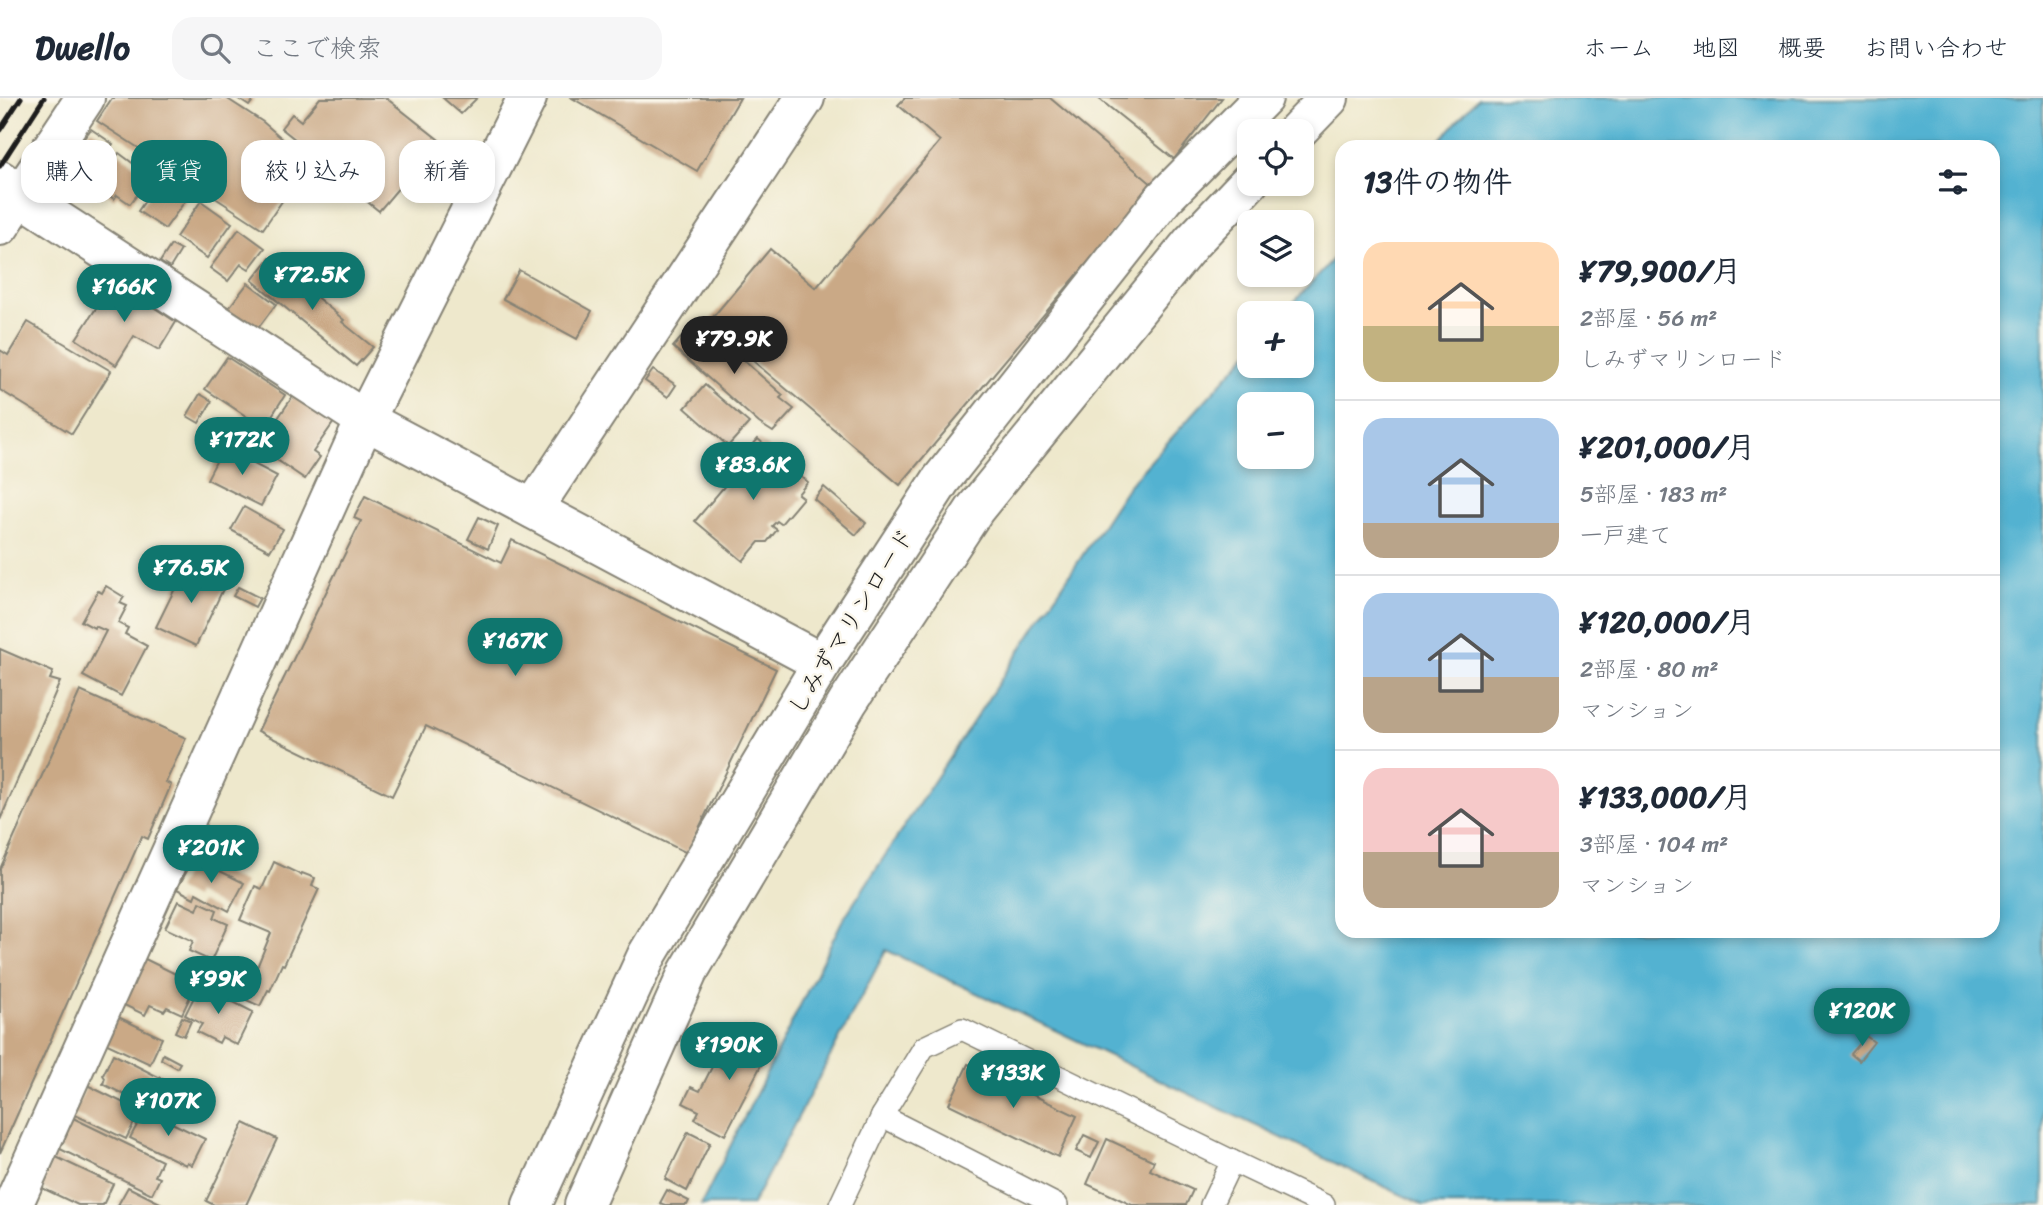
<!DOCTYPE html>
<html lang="ja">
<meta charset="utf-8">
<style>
:root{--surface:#fff;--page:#f6f6f7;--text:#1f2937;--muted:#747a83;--line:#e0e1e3;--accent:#0f766e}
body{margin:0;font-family:Sriracha,"Klee One",sans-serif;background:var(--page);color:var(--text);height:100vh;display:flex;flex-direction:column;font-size:26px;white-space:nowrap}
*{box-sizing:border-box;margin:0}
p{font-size:23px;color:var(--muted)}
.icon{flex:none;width:38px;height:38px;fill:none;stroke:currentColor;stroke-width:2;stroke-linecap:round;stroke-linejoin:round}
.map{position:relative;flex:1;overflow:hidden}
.details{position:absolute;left:1335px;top:42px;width:665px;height:798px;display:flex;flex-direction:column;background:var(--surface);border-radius:21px;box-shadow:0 4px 10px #0003}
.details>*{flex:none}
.banner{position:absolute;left:21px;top:42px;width:665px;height:63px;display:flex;gap:14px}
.controls{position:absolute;left:1237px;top:21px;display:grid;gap:14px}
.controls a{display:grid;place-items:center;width:77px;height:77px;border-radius:14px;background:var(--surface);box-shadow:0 4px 10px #0003;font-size:35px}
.price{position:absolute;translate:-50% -60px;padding:0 16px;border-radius:24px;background:var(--accent);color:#fff;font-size:23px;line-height:46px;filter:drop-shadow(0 2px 4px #0008)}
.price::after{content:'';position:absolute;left:50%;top:42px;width:21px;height:16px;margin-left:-10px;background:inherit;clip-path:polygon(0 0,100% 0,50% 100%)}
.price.current{background:#222;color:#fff}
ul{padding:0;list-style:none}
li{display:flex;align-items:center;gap:21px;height:175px;padding:0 28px}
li+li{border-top:2px solid var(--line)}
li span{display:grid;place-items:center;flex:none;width:196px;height:140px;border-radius:21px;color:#555}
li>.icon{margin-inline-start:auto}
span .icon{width:84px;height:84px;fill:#fffc;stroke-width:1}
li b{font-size:30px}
h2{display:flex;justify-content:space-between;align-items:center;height:84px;padding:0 28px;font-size:30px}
.chip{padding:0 24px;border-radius:21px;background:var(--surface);box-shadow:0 4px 10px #0003;font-size:24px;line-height:63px}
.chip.current{background:var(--accent);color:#fff}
header{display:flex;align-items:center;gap:42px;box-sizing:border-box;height:98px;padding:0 35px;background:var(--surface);border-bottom:2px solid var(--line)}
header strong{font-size:33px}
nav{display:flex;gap:38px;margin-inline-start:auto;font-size:24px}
.search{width:490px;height:63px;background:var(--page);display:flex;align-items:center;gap:18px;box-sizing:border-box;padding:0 24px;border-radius:21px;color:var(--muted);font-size:26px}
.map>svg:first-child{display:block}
.water{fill:#52b2d1;stroke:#376776;stroke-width:2;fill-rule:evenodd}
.building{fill:#caa986}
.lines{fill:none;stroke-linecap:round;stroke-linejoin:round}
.service-casing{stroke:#858274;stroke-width:24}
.minor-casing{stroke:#858274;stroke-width:42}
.tertiary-casing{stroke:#858274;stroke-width:42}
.service{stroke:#fff;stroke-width:21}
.minor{stroke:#fff;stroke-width:38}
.tertiary{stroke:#fff;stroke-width:38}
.rail{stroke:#1c1c1c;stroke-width:5}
.labels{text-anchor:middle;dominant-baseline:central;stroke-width:5;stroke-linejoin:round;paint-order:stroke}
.street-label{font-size:24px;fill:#1c1c1c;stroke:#fbf7ec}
</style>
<header>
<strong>Dwello</strong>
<div class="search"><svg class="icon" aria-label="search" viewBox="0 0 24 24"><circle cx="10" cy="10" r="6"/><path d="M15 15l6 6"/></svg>ここで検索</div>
<nav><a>ホーム</a><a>地図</a><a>概要</a><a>お問い合わせ</a></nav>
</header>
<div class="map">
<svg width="2043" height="1107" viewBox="0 0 2043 1107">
<rect width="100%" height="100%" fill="#fbf7ec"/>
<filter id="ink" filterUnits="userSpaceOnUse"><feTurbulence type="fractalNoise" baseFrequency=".0143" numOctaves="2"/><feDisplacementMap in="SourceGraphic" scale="14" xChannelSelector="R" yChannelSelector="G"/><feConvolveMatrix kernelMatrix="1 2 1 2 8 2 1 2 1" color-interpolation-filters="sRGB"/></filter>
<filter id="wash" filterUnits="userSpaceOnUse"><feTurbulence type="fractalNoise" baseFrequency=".00686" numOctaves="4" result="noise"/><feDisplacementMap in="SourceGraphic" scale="28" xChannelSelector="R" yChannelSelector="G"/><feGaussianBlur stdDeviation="1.57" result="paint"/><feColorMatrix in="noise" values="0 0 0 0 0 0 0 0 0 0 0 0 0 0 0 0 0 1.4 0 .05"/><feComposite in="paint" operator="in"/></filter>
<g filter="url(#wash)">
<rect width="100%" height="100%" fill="#eee8cc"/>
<path class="water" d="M1478 0H2043V1107H1423L886 852 752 1107H701L842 823 1128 388 1249 254 1250 268H1302V215H1284L1342 151V833H1993V49H1434ZM1250 306H1302V359H1250Z"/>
<g id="blocks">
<g class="building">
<path d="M112 0H226L263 24 309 64 263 131 97 23Z"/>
<path d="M237 0H255L249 8Z"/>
<path d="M320 0H386L439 42 379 113 314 61 316 58 281 30 292 16 301 23Z"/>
<path d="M443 0H477L461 16Z"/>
<path d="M572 0H740L697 73Z"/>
<path d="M905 0H1050L1153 87 900 387 708 225 770 151 816 190 940 43 898 7Z"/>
<path d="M1098 0H1222L1174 61Z"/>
<path d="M91 31 113 46 87 82 65 66Z"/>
<path d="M119 55 151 79 130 106 117 97 114 101 95 87Z"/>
<path d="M163 77 190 96 165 131 138 113Z"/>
<path d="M201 103 232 125 207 160 176 139Z"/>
<path d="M239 131 265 150 249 171 241 166 228 183 210 170Z"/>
<path d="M171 147 181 152 170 170 160 164Z"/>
<path d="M270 160 344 222 342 224 373 249 356 268 252 182Z"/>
<path d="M519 172 592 213 577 241 503 201Z"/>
<path d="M114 183 176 224 159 252 134 238 116 267 76 241Z"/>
<path d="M248 185 276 206 256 233 224 216Z"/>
<path d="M697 222 783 297 780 300 794 311 773 334 759 325 673 249Z"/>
<path d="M28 224 111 273 72 336 0 292V252L8 257Z"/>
<path d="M227 259 285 297 264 330 205 291Z"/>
<path d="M653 272 676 287 668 299 645 283Z"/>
<path d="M705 287 749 325 728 348 685 310Z"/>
<path d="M296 294 336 321 313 354 320 359 305 381 258 349Z"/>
<path d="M200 296 212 303 199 325 187 318Z"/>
<path d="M758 341 808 384 798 396 803 400 781 426 777 423 772 428 777 432 767 444H759L743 463 695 423 755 352 751 349Z"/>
<path d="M223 350 277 378 261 408 207 381Z"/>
<path d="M824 389 866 425 856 437 814 401Z"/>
<path d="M365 398 501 465 512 442 776 571 687 755 426 628 392 698 258 633 361 423 354 420Z"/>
<path d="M244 409 283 431 270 453 231 432Z"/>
<path d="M479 419 498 428 488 451 468 441Z"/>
<path d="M187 466 226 485 196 548 156 529Z"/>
<path d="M106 488 124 499 120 505 127 508 118 525 128 530 125 536 147 548 121 598 83 578 106 533 95 528 94 530 81 523 98 493 102 495Z"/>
<path d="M238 489 260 500 255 509 233 498Z"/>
<path d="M0 551 53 574 50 581 60 584 0 722Z"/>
<path d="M80 593 186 640 166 684 171 687 148 741 142 738 0 1055V771Z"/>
<path d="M190 727 232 746 220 772 178 752Z"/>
<path d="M194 760 244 785 229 813 196 795 194 800 177 791Z"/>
<path d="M274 764 301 777 302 775 315 780 312 788 319 791 284 867 282 866 270 893 268 892 260 908 244 901 271 835 240 822 255 788 262 791Z"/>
<path d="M178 803 197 812 200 804 217 812 214 820 228 826 211 863 189 853 193 843 165 830Z"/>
<path d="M143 860 196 886 182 916 167 909 164 913 150 907 145 917 120 905Z"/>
<path d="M200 887 253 914 237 947 222 939 219 945 197 934 202 926 185 917Z"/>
<path d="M116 918 162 940 150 966 103 944Z"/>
<path d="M182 919 191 923 184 938 175 934Z"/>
<path d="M743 929 773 944 725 1037 695 1021 699 1013 683 1005 691 989 700 993 714 965 722 970Z"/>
<path d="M1866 938 1874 944 1859 963 1851 956Z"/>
<path d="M113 956 192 996 183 1014 175 1010 171 1020 103 986 105 980 103 977Z"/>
<path d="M163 956 180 965 177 970 161 961Z"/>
<path d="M968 966 1077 1018 1058 1059 949 1006Z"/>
<path d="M87 987 140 1013 126 1041 73 1016Z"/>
<path d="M145 1012 205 1041 192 1067 187 1064 186 1067 130 1040Z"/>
<path d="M71 1019 162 1063 155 1078 160 1080 152 1096 56 1049Z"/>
<path d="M244 1025 277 1041 246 1107H214L206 1103Z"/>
<path d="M688 1034 710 1045 687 1093 665 1081Z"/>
<path d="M1084 1037 1099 1044 1091 1060 1076 1053Z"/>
<path d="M1107 1041 1154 1063 1150 1072 1193 1092 1186 1107H1132L1087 1086Z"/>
<path d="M54 1058 113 1086 103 1107H78L40 1089Z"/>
<path d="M128 1089 164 1107H118Z"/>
<path d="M667 1092 689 1103 687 1107H665L660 1105Z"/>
</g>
</g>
</g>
<g filter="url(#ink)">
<use href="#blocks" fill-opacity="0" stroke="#858274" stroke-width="2"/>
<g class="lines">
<defs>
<g id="service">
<path d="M882 1018 924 949 962 931 1232 1063"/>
<path d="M840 1107 882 1018 1057 1107"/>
<path d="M1211 1107 1232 1063 1324 1107"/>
</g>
<g id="minor">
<path d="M0 82 19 97 365 322 822 565"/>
<path d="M0 128 85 0"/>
<path d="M533 411 805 0"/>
<path d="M13 1107 365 322 527 0"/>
</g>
<g id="tertiary">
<path d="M1297 33 1329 0"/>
<path d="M532 1107 647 857 822 565 941 382 1164 100 1263 0"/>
<path d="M584 1107 688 874 848 604 975 411 1192 144 1250 83"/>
</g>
</defs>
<use href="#service" class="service-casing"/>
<use href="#minor" class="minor-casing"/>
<use href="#tertiary" class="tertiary-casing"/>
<use href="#service" class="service"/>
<use href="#minor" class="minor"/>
<use href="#tertiary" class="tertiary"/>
<g class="rail">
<path d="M0 32 21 0"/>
<path d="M0 68 44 0"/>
</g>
</g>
</g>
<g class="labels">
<g class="street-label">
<text transform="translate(851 523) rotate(-58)">しみずマリンロード</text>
</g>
</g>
</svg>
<div class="controls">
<a><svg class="icon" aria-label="locate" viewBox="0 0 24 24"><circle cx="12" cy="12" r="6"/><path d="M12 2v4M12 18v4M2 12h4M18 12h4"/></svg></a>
<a><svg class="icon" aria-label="layers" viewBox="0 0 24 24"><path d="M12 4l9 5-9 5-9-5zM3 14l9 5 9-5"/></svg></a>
<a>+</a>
<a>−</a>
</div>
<b class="price" style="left:312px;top:214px">¥72.5K</b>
<b class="price" style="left:124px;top:226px">¥166K</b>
<b class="price current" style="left:734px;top:278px">¥79.9K</b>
<b class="price" style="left:242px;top:379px">¥172K</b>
<b class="price" style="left:753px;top:404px">¥83.6K</b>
<b class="price" style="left:191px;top:507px">¥76.5K</b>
<b class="price" style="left:515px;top:580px">¥167K</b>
<b class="price" style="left:211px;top:787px">¥201K</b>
<b class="price" style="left:218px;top:918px">¥99K</b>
<b class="price" style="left:1862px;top:950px">¥120K</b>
<b class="price" style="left:729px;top:984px">¥190K</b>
<b class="price" style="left:1013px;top:1012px">¥133K</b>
<b class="price" style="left:168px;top:1040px">¥107K</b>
<div class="banner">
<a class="chip">購入</a>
<a class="chip current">賃貸</a>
<a class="chip">絞り込み</a>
<a class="chip">新着</a>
</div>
<section class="details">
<h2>13件の物件<svg class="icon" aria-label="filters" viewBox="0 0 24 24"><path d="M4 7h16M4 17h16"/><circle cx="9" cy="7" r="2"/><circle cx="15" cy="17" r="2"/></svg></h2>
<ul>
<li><span style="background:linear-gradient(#ffd9b3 60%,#c2b280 0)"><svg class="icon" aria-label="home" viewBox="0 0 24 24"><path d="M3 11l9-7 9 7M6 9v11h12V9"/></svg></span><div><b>¥79,900/月</b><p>2部屋 · 56 m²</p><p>しみずマリンロード</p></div></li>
<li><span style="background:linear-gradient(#a9c7e8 75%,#b9a48a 0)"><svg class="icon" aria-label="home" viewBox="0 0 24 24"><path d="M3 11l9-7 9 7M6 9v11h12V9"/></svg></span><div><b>¥201,000/月</b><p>5部屋 · 183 m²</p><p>一戸建て</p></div></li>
<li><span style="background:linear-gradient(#a9c7e8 60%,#b9a48a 0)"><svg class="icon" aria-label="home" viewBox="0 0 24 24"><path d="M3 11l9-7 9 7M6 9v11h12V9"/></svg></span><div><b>¥120,000/月</b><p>2部屋 · 80 m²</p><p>マンション</p></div></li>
<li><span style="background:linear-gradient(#f6c9c9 60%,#b9a48a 0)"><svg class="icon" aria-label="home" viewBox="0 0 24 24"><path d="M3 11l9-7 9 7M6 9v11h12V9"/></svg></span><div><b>¥133,000/月</b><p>3部屋 · 104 m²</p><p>マンション</p></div></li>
</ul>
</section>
</div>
